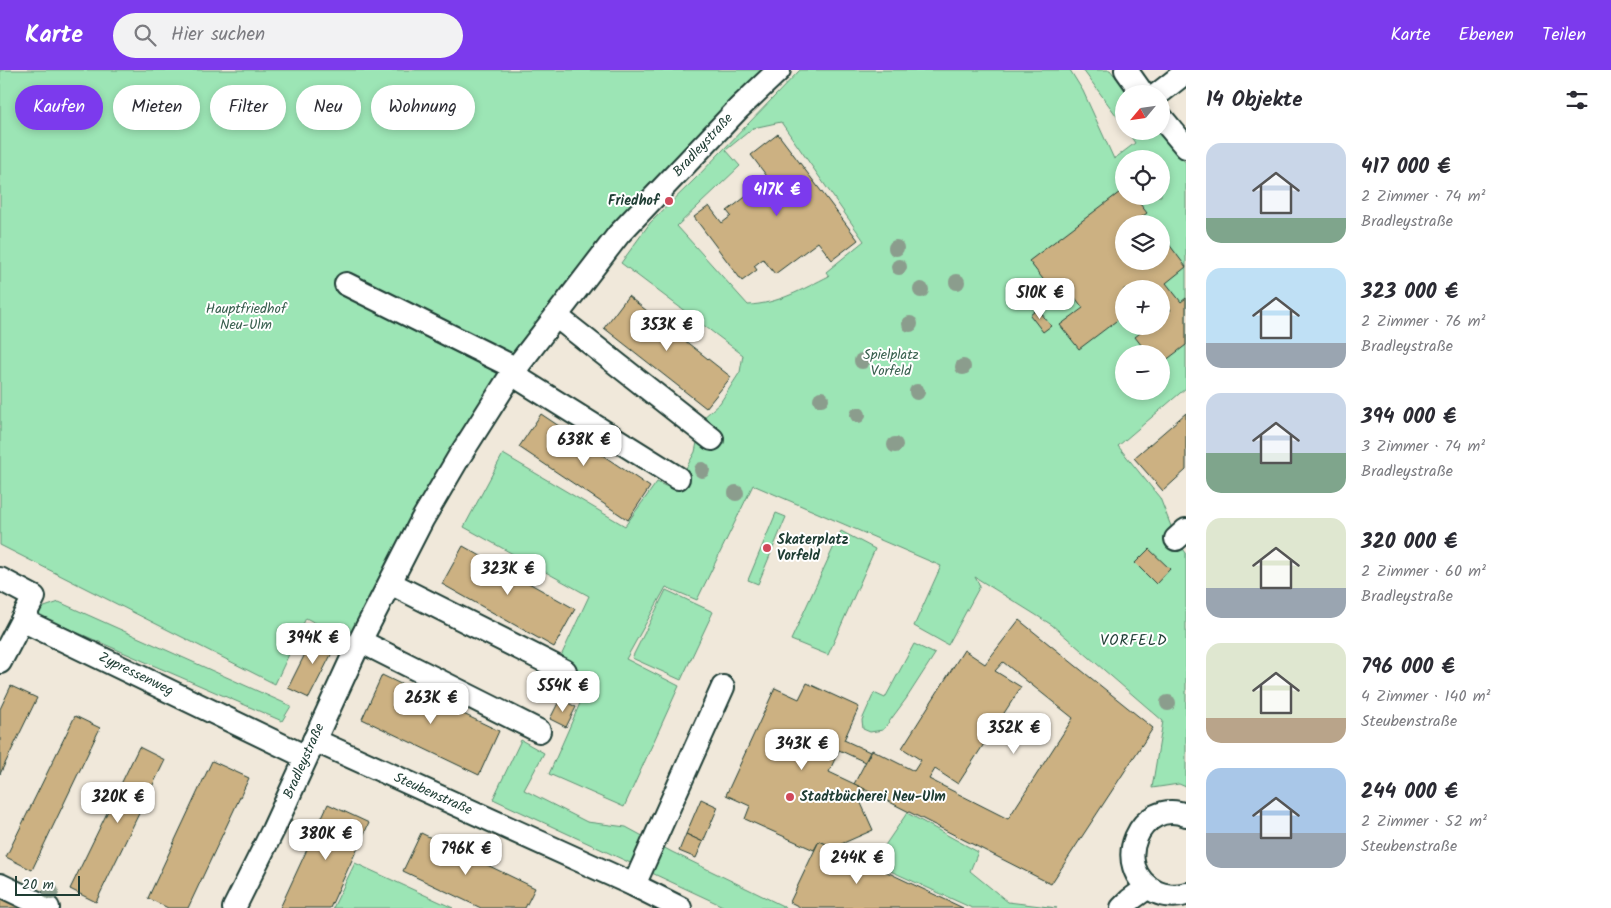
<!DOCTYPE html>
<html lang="de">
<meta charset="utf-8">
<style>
:root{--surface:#fff;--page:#f2f2f3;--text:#2b2b33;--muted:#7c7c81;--accent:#7c3aed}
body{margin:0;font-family:Kalam,sans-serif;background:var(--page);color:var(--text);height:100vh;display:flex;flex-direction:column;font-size:19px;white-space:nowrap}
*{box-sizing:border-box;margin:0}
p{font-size:16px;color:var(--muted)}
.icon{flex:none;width:28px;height:28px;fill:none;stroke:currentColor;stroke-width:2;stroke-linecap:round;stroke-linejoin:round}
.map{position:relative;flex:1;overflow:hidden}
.side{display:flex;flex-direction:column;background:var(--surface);width:425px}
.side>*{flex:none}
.top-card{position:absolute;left:15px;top:15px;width:475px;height:45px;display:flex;gap:10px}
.needle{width:32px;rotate:241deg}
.fabs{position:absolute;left:1115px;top:15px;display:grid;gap:10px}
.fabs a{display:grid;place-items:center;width:55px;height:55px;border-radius:50%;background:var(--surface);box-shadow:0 2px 8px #0003;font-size:25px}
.scale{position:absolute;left:15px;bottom:12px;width:65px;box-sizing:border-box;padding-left:5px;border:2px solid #1f3d34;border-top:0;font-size:14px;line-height:18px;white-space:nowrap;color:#1f3d34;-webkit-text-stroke:4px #fff;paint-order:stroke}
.price{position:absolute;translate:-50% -42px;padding:0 11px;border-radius:10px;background:#fff;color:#222;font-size:16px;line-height:32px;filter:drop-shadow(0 1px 2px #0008)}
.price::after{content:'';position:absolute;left:50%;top:30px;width:15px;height:11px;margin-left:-8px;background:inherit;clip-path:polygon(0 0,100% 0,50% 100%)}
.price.selected{background:var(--accent);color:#fff}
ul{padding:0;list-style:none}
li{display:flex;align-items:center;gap:15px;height:125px;padding:0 20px}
li span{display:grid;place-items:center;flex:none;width:140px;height:100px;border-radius:15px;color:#555}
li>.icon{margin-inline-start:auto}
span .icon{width:60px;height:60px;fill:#fffc;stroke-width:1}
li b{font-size:21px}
h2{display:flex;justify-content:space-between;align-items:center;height:60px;padding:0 20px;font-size:21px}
.chip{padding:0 18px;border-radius:22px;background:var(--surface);box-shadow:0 2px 8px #0003;font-size:18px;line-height:45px}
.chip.selected{background:var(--accent);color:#fff}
header{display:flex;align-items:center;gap:30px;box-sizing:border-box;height:70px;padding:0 25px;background:var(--accent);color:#fff}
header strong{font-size:24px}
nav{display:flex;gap:28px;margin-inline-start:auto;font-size:18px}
.search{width:350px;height:45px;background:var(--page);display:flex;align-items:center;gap:12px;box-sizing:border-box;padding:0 18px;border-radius:28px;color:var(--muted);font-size:19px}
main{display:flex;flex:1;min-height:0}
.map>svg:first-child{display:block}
.green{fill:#9ce5b5;stroke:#5e9174;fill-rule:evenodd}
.building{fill:#ccb182;stroke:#1f3d34;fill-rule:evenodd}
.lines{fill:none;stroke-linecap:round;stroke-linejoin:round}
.minor-casing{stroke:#1f3d34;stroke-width:26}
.minor{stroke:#fff;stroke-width:22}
.tree{fill:#8b9d8d}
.poi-dot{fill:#d1495b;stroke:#fff;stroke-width:2}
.labels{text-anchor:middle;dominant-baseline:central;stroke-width:4;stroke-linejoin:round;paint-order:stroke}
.street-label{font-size:14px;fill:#1f3d34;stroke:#fff}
.poi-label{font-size:14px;font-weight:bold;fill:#1f3d34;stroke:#fff;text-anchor:start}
.park-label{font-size:14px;fill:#385f4e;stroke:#fff}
.neighbourhood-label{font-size:15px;letter-spacing:1px;fill:#1f3d34;stroke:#fff}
</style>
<header>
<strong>Karte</strong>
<div class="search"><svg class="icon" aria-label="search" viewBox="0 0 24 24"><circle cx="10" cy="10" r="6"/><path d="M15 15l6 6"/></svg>Hier suchen</div>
<nav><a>Karte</a><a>Ebenen</a><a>Teilen</a></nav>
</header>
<main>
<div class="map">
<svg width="1186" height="838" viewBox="0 0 1186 838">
<rect width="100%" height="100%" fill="#f0e8da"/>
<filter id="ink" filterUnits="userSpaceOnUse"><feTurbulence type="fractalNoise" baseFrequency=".02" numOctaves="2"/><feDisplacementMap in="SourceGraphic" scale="10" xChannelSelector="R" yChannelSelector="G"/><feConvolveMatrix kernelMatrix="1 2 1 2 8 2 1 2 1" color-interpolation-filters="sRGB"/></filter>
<g filter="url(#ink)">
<g class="green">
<path d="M0 0H767L729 31 622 154 350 571 306 548 275 614 0 475Z"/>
<path d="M800 0H1070L1083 21 1114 89 1135 73 1127 61H1159L1186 93V318L1118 376 1160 428 1176 469 1186 483V717L1179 714 1152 718 1163 651 1052 555 975 507 980 516 948 575 914 556 941 496 753 415 697 530 666 517 626 589 679 616 624 737 549 704 581 631 565 619 573 596 561 586 589 526 464 457 503 384 625 456 657 412 674 420 695 382 702 349 720 333 740 302 743 285 621 193 650 153 695 109ZM781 52 864 171 826 202 829 206C803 219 778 234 748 235L677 156 740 96 726 80 753 58ZM1124 89H1161V126H1124ZM1124 154H1161V191H1124ZM1124 219H1161V256H1124ZM1124 284H1161V321H1124Z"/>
<path d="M1083 0H1110L1129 24H1124V56Z"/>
<path d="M776 443 786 447 758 514 748 510Z"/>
<path d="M841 461 875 479 828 585 791 570Z"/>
<path d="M666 520 713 542 681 610 632 588Z"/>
<path d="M59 532 291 636 282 651 30 542Z"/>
<path d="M914 574 935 584 906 629 883 660 870 662 863 659 862 650 874 623 885 628Z"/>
<path d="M521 670 544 683 524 720 587 752 626 757 672 782 787 838H727L493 729Z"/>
<path d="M907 743 978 782 970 801 1008 832 1057 838H972L873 793Z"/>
<path d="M355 793 453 838H333Z"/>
</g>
<g class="building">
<path d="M778 64 858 170 832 190 818 172 775 204 763 189 754 196 757 200 742 211 694 147 709 136 722 153 731 146 727 141 769 109 751 85Z"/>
<path d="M1124 119V126H1134L1147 143 1139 149 1142 154H1124V191H1161V178L1168 173 1186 197 1166 213 1181 232 1186 228V275L1161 294V284H1148L1135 267 1149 256H1161V247L1171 240 1161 228V219H1124V245L1079 279 1060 255 1083 238 1061 209 1049 217 1029 191Z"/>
<path d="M628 226 731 307 706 338 604 258Z"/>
<path d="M1038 239 1051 256 1043 262 1030 245Z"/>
<path d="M1186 343V400L1163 421 1134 388Z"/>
<path d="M541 344 650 417 628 450 519 377Z"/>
<path d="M463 476 575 539 554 577 442 514Z"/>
<path d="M1149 479 1170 499 1156 514 1135 493Z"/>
<path d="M1019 550 1153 658 1051 814 854 714 872 680 914 701 921 690 902 678 964 580 985 594ZM1003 592 1073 648 1008 749 929 709 935 699 958 714 1021 617 995 601Z"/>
<path d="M316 562 337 573 309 628 288 618Z"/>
<path d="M382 605 499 661 479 705 362 649Z"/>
<path d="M807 613 859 637 844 670 870 682 865 692 839 680 829 702 865 719 860 731 873 760 839 775 838 779 819 771 814 780 745 749 750 736 726 725 775 618 799 629Z"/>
<path d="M11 616 37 628 0 704V639Z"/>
<path d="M560 629 576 637 566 657 550 649Z"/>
<path d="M75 646 100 658 32 800 6 787Z"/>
<path d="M139 677 165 690 96 832 70 819Z"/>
<path d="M212 691 249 708 188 838H168L148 828Z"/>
<path d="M701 729 718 737 703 772 686 764Z"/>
<path d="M328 734 369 753 330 838H280Z"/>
<path d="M421 763 535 818 525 838H481L403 801Z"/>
<path d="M686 764 703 772 696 788 679 781Z"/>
<path d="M819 771 838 779 963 838H802L790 832Z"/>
<path d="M0 827 24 838H0Z"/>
</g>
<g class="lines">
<defs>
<g id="minor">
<path d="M1126 0 1143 24"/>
<path d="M1158 24 1186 2"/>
<path d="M1161 47 1186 77"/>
<path d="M346 214 507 294 523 311 678 408"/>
<path d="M556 246 712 369"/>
<path d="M1176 469 1186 460"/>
<path d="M0 509 34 527 0 592"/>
<path d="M390 513 565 601"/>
<path d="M22 550 306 687"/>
<path d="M360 571 539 661"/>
<path d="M314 670 634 815 680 838"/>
<path d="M1186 745C1141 727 1108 797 1156 822 1164 826 1177 827 1186 824"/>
<path d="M0 815 48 838"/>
<path d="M634 815 723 617"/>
<path d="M234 838 273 760 360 571 422 450 459 387 513 302 619 164 739 38 779 0"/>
<path d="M1122 838 1130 830 1148 817"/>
</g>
</defs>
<use href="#minor" class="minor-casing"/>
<use href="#minor" class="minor"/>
</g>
<g class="tree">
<circle cx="896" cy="178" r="8"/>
<circle cx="899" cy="197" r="8"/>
<circle cx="957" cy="212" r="8"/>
<circle cx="921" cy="220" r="8"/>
<circle cx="910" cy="254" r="8"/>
<circle cx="862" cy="291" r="8"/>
<circle cx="963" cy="297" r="8"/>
<circle cx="917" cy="322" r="8"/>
<circle cx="821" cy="329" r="8"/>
<circle cx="858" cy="345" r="8"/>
<circle cx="895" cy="375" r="8"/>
<circle cx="702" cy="400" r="8"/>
<circle cx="736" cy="423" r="8"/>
<circle cx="1168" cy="633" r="8"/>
<circle cx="51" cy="822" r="8"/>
</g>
</g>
<g class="poi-dot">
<circle cx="669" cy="131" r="5"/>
<circle cx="767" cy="478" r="5"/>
<circle cx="790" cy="727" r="5"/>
</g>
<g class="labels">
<g class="street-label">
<text transform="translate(703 75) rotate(-47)">Bradleystraße</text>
<text transform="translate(136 604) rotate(26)">Zypressenweg</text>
<text transform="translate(304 691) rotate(-66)">Bradleystraße</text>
<text transform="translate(433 724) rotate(24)">Steubenstraße</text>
</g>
<g class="poi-label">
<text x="659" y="131" text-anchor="end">Friedhof</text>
<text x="777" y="470">Skaterplatz<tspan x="777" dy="16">Vorfeld</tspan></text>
<text x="800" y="727">Stadtbücherei Neu-Ulm</text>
</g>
<g class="park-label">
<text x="246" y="239">Hauptfriedhof<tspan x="246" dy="16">Neu-Ulm</tspan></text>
<text x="891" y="285">Spielplatz<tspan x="891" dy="16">Vorfeld</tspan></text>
</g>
<g class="neighbourhood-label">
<text x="1134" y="571">VORFELD</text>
</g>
</g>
</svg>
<div class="fabs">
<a><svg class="needle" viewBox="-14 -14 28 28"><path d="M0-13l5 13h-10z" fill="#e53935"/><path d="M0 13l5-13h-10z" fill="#7c7c81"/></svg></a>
<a><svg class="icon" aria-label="locate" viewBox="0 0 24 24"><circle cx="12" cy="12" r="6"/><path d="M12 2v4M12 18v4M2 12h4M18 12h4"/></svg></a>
<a><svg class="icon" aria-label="layers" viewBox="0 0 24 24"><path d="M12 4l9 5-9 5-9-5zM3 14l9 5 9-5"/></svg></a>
<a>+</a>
<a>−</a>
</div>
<div class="scale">20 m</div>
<b class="price selected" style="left:777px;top:147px">417K €</b>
<b class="price" style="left:1040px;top:250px">510K €</b>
<b class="price" style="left:667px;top:282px">353K €</b>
<b class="price" style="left:584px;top:397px">638K €</b>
<b class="price" style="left:508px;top:526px">323K €</b>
<b class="price" style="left:313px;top:595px">394K €</b>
<b class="price" style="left:563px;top:643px">554K €</b>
<b class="price" style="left:431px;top:655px">263K €</b>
<b class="price" style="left:1014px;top:685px">352K €</b>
<b class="price" style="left:802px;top:701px">343K €</b>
<b class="price" style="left:118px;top:754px">320K €</b>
<b class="price" style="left:326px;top:791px">380K €</b>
<b class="price" style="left:466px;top:806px">796K €</b>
<b class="price" style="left:857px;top:815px">244K €</b>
<div class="top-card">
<a class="chip selected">Kaufen</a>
<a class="chip">Mieten</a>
<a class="chip">Filter</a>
<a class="chip">Neu</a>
<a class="chip">Wohnung</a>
</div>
</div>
<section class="side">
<h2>14 Objekte<svg class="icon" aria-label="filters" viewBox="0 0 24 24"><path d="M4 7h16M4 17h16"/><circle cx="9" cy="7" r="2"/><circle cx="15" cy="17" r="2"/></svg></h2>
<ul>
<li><span style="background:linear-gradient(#c9d6e8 75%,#7fa58c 0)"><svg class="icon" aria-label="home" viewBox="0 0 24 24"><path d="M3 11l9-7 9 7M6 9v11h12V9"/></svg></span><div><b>417 000 €</b><p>2 Zimmer · 74 m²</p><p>Bradleystraße</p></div></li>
<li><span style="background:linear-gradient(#bfe0f5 75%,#9aa5b1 0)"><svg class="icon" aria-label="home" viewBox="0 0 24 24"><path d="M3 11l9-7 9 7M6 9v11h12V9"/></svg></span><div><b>323 000 €</b><p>2 Zimmer · 76 m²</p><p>Bradleystraße</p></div></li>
<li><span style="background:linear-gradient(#c9d6e8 60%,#7fa58c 0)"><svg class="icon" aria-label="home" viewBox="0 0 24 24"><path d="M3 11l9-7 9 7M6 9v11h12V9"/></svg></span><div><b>394 000 €</b><p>3 Zimmer · 74 m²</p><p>Bradleystraße</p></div></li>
<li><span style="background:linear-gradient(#dfe7d0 70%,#9aa5b1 0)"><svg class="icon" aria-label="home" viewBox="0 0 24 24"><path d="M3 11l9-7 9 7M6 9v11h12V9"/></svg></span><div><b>320 000 €</b><p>2 Zimmer · 60 m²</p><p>Bradleystraße</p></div></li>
<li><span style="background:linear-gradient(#dfe7d0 75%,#b9a48a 0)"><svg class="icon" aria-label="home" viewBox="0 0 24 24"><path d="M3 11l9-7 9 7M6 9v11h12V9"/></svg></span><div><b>796 000 €</b><p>4 Zimmer · 140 m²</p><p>Steubenstraße</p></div></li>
<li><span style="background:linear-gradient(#a9c7e8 65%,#9aa5b1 0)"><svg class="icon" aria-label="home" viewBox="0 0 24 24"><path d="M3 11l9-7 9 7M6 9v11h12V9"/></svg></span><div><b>244 000 €</b><p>2 Zimmer · 52 m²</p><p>Steubenstraße</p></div></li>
</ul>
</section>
</main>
